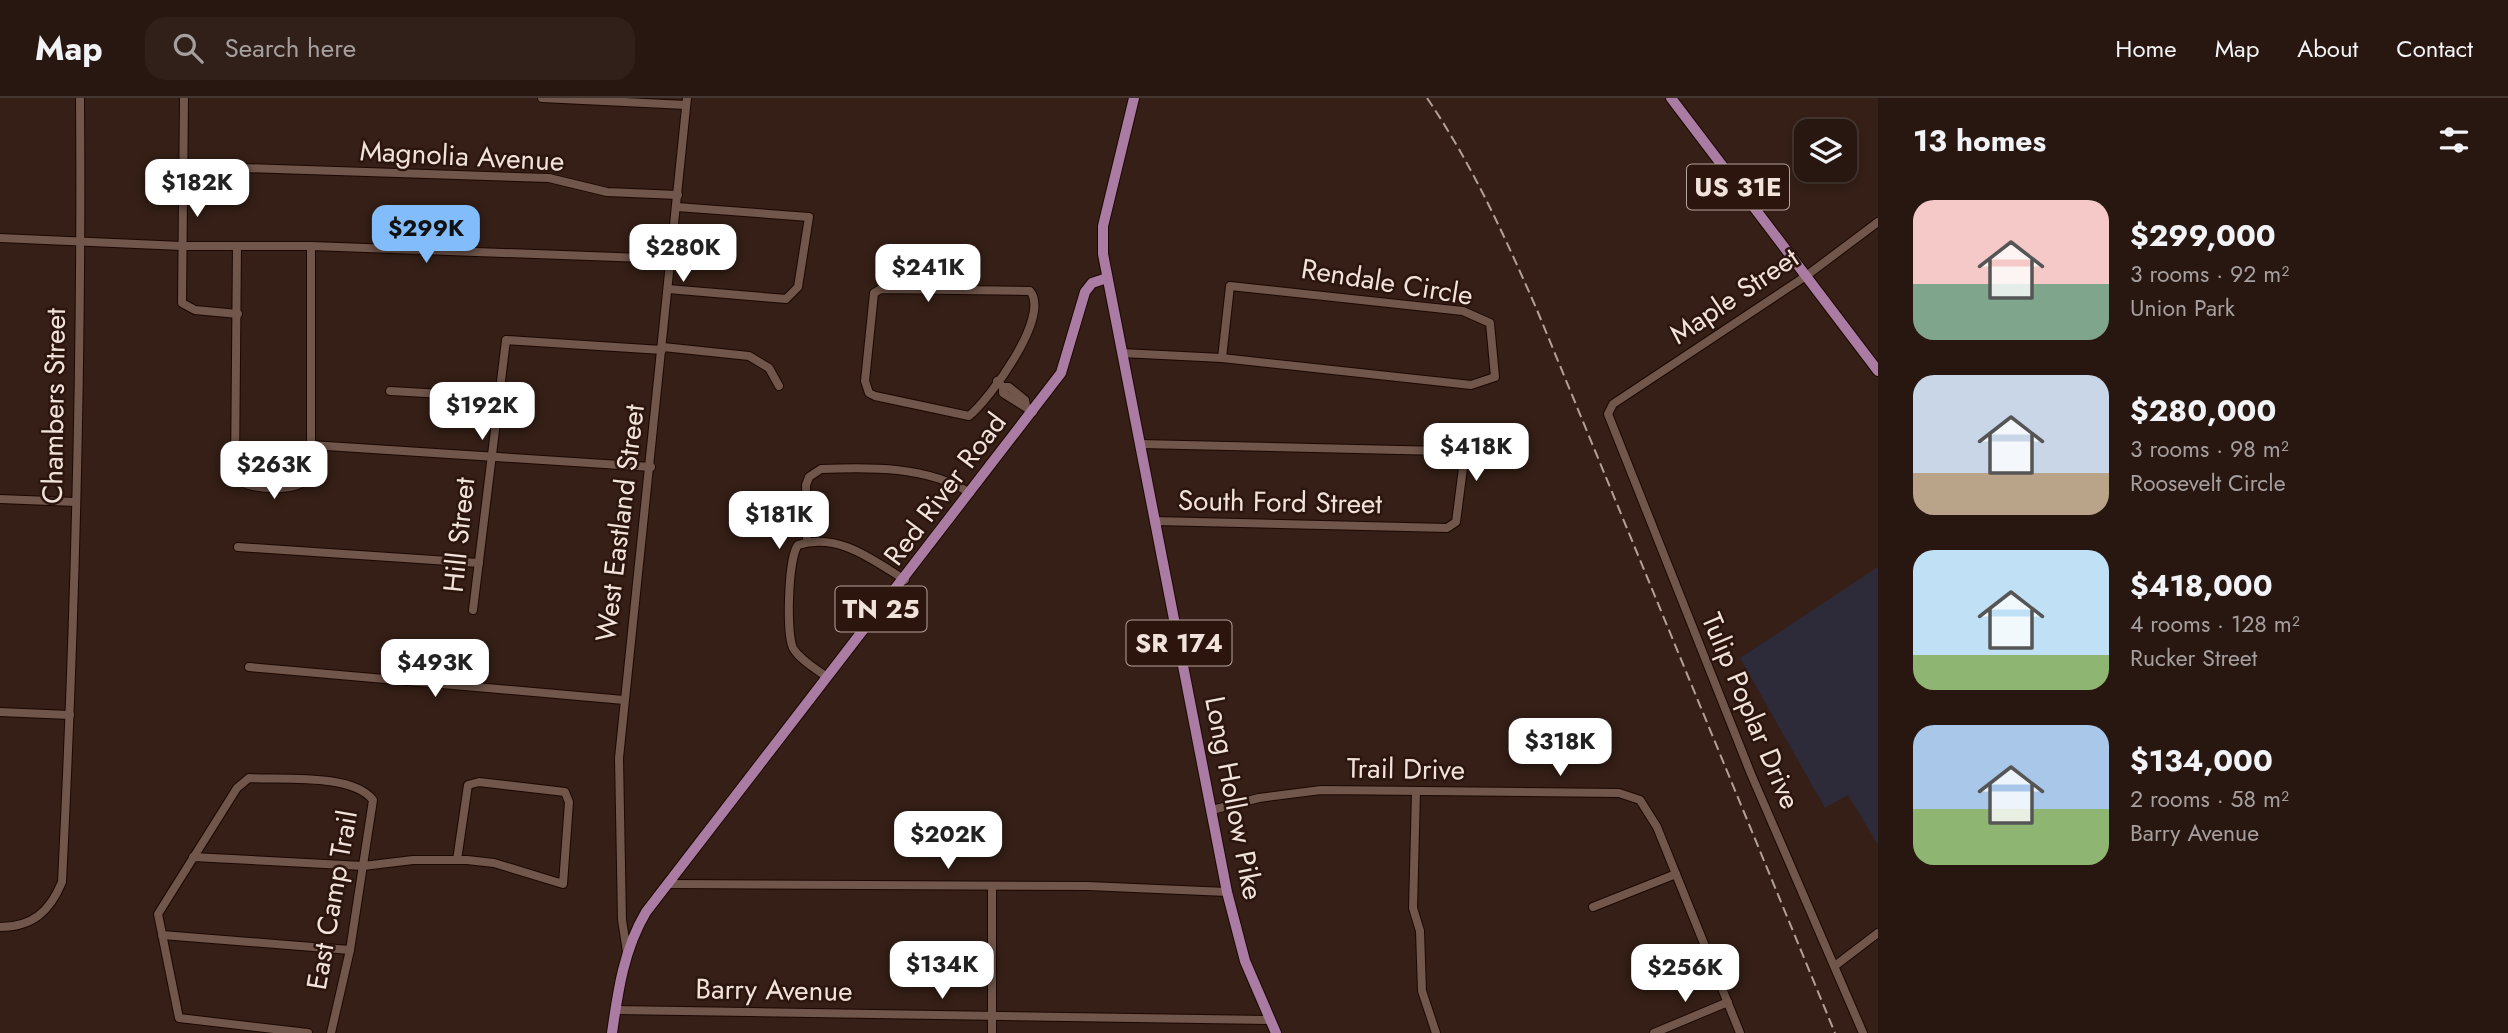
<!DOCTYPE html>
<meta charset="utf-8">
<style>
:root{--surface:#281710;--page:#302019;--text:#f1f3f6;--muted:#a59f9f;--line:#443630;--accent:#82bcfa}
body{margin:0;font-family:Jost,sans-serif;background:var(--page);color:var(--text);height:100vh;display:flex;flex-direction:column;font-size:26px;white-space:nowrap}
*{box-sizing:border-box;margin:0}
p{font-size:23px;color:var(--muted)}
.icon{flex:none;width:38px;height:38px;fill:none;stroke:currentColor;stroke-width:2;stroke-linecap:round;stroke-linejoin:round}
.map{position:relative;flex:1;overflow:hidden}
.drawer{display:flex;flex-direction:column;background:var(--surface);width:630px}
.drawer>*{flex:none}
.fabs{position:absolute;left:1794px;top:21px;display:grid;gap:14px}
.fabs a{display:grid;place-items:center;width:63px;height:63px;border-radius:14px;background:var(--surface);box-shadow:0 4px 10px #0003,0 0 0 2px var(--line);font-size:35px}
.price{position:absolute;translate:-50% -60px;padding:0 16px;border-radius:14px;background:#fff;color:#222;font-size:23px;line-height:46px;filter:drop-shadow(0 2px 4px #0008)}
.price::after{content:'';position:absolute;left:50%;top:42px;width:21px;height:16px;margin-left:-10px;background:inherit;clip-path:polygon(0 0,100% 0,50% 100%)}
.price.selected{background:var(--accent);color:#111}
ul{padding:0;list-style:none}
li{display:flex;align-items:center;gap:21px;height:175px;padding:0 35px}
li span{display:grid;place-items:center;flex:none;width:196px;height:140px;border-radius:21px;color:#555}
li>.icon{margin-inline-start:auto}
span .icon{width:84px;height:84px;fill:#fffc;stroke-width:1}
li b{font-size:30px}
h2{display:flex;justify-content:space-between;align-items:center;height:84px;padding:0 35px;font-size:30px}
header{display:flex;align-items:center;gap:42px;box-sizing:border-box;height:98px;padding:0 35px;background:var(--surface);border-bottom:2px solid var(--line)}
header strong{font-size:33px}
nav{display:flex;gap:38px;margin-inline-start:auto;font-size:24px}
.search{width:490px;height:63px;background:var(--page);display:flex;align-items:center;gap:18px;box-sizing:border-box;padding:0 24px;border-radius:21px;color:var(--muted);font-size:26px}
main{display:flex;flex:1;min-height:0}
.map>svg:first-child{display:block}
.commercial{fill:#2d2a3a}
.lines{fill:none;stroke-linecap:round;stroke-linejoin:round}
.minor-casing{stroke:#1c0802;stroke-width:10}
.major-casing{stroke:#1c0802;stroke-width:12}
.minor{stroke:#70564b;stroke-width:8}
.major{stroke:#ab7ca3;stroke-width:10}
.rail{stroke:#b2a099;stroke-width:2;stroke-dasharray:10 5;stroke-linecap:butt}
.labels{text-anchor:middle;dominant-baseline:central;stroke-width:5;stroke-linejoin:round;paint-order:stroke}
.shield{fill:#2b150d;stroke:#b6a49e;stroke-width:2}
.shield-label{font-size:26px;font-weight:bold;fill:#f2e2dc}
.street-label{font-size:28px;fill:#f2e2dc;stroke:#2b150d}
</style>
<header>
<strong>Map</strong>
<div class="search"><svg class="icon" aria-label="search" viewBox="0 0 24 24"><circle cx="10" cy="10" r="6"/><path d="M15 15l6 6"/></svg>Search here</div>
<nav><a>Home</a><a>Map</a><a>About</a><a>Contact</a></nav>
</header>
<main>
<div class="map">
<svg width="1878" height="935" viewBox="0 0 1878 935">
<rect width="100%" height="100%" fill="#351f16"/>
<path class="commercial" d="M1878 469V747L1848 697 1825 710 1740 560Z"/>
<g class="lines">
<defs>
<g id="minor">
<path d="M184 0 182 205 195 212 238 216"/>
<path d="M542 0 686 7"/>
<path d="M243 70 549 80 607 94 678 97"/>
<path d="M0 140 182 148H311L671 161"/>
<path d="M237 149 235 371 241 384C259 392 299 395 311 377V148"/>
<path d="M1230 188 1463 213 1490 225 1495 279 1471 287 1222 260Z"/>
<path d="M668 191 786 201 798 189 809 119 677 109"/>
<path d="M881 191 1030 193C1051 218 990 301 969 318L875 298 869 295 865 283 874 195Z"/>
<path d="M663 249 749 258 769 270 779 288"/>
<path d="M1122 255 1222 260"/>
<path d="M997 283 1003 289V295L1033 314"/>
<path d="M1003 289H1009L1025 302 1026 308"/>
<path d="M390 293 498 299"/>
<path d="M1140 346 1443 353 1458 357 1463 370 1456 424 1447 430 1154 423"/>
<path d="M311 347 651 369"/>
<path d="M0 401 75 404"/>
<path d="M807 444 806 387 809 379 821 371C871 369 927 368 970 395"/>
<path d="M238 449 479 465"/>
<path d="M473 512 506 242 662 252"/>
<path d="M249 569 624 602"/>
<path d="M827 579C816 571 800 562 793 550 786 535 788 460 798 447 838 434 873 462 905 482"/>
<path d="M0 614 70 617"/>
<path d="M1416 694 1413 810 1420 833 1422 893 1436 935"/>
<path d="M1212 712 1259 700 1321 692 1619 695 1640 702 1657 729 1740 935"/>
<path d="M193 759 363 768 413 762H467L494 765 563 786 569 704 565 694 479 684 468 687 457 762"/>
<path d="M667 786 1088 788 1227 794"/>
<path d="M992 788V935"/>
<path d="M1593 809 1676 776"/>
<path d="M0 829C33 829 50 813 62 784 75 523 82 261 80 0"/>
<path d="M162 837 350 852"/>
<path d="M627 854 622 822 619 660 687 0"/>
<path d="M1836 867 1878 835"/>
<path d="M615 912 1268 922"/>
<path d="M308 935 179 920 158 816 237 690 249 680C282 682 352 675 373 702L350 852 331 935"/>
<path d="M1654 935 1728 904"/>
<path d="M1863 935 1751 676 1608 316 1613 306 1806 178 1878 124"/>
</g>
<g id="major">
<path d="M1134 0 1103 128V156L1227 794 1245 863 1276 935"/>
<path d="M1671 0 1878 273"/>
<path d="M612 935C618 892 624 851 646 814L1061 275 1085 194 1092 185 1107 180"/>
</g>
</defs>
<use href="#minor" class="minor-casing"/>
<use href="#major" class="major-casing"/>
<use href="#minor" class="minor"/>
<use href="#major" class="major"/>
<path class="rail" d="M1427 0C1472 66 1505 139 1537 212L1835 935"/>
</g>
<g class="labels">
<g class="shield">
<rect x="1687" y="66.5" width="102" height="45" rx="5"/>
<rect x="835.5" y="488.5" width="91" height="45" rx="5"/>
<rect x="1126.5" y="522.5" width="105" height="45" rx="5"/>
</g>
<g class="shield-label">
<text x="1738" y="89">US 31E</text>
<text x="881" y="511">TN 25</text>
<text x="1179" y="545">SR 174</text>
</g>
<g class="street-label">
<text transform="translate(462 58) rotate(3)">Magnolia Avenue</text>
<text transform="translate(1387 184) rotate(9)">Rendale Circle</text>
<text transform="translate(1734 198) rotate(-34)">Maple Street</text>
<text transform="translate(54 308) rotate(-89)">Chambers Street</text>
<text transform="translate(945 391) rotate(-53)">Red River Road</text>
<text transform="translate(1280 404) rotate(1)">South Ford Street</text>
<text transform="translate(620 425) rotate(-83)">West Eastland Street</text>
<text transform="translate(459 437) rotate(-84)">Hill Street</text>
<text transform="translate(1751 613) rotate(67)">Tulip Poplar Drive</text>
<text transform="translate(1406 671) rotate(1)">Trail Drive</text>
<text transform="translate(1234 700) rotate(79)">Long Hollow Pike</text>
<text transform="translate(332 802) rotate(-80)">East Camp Trail</text>
<text transform="translate(774 892) rotate(1)">Barry Avenue</text>
</g>
</g>
</svg>
<div class="fabs">
<a><svg class="icon" aria-label="layers" viewBox="0 0 24 24"><path d="M12 4l9 5-9 5-9-5zM3 14l9 5 9-5"/></svg></a>
</div>
<b class="price" style="left:197px;top:121px">$182K</b>
<b class="price selected" style="left:426px;top:167px">$299K</b>
<b class="price" style="left:683px;top:186px">$280K</b>
<b class="price" style="left:928px;top:206px">$241K</b>
<b class="price" style="left:482px;top:344px">$192K</b>
<b class="price" style="left:1476px;top:385px">$418K</b>
<b class="price" style="left:274px;top:403px">$263K</b>
<b class="price" style="left:779px;top:453px">$181K</b>
<b class="price" style="left:435px;top:601px">$493K</b>
<b class="price" style="left:1560px;top:680px">$318K</b>
<b class="price" style="left:948px;top:773px">$202K</b>
<b class="price" style="left:942px;top:903px">$134K</b>
<b class="price" style="left:1685px;top:906px">$256K</b>
</div>
<section class="drawer">
<h2>13 homes<svg class="icon" aria-label="filters" viewBox="0 0 24 24"><path d="M4 7h16M4 17h16"/><circle cx="9" cy="7" r="2"/><circle cx="15" cy="17" r="2"/></svg></h2>
<ul>
<li><span style="background:linear-gradient(#f6c9c9 60%,#7fa58c 0)"><svg class="icon" aria-label="home" viewBox="0 0 24 24"><path d="M3 11l9-7 9 7M6 9v11h12V9"/></svg></span><div><b>$299,000</b><p>3 rooms · 92 m²</p><p>Union Park</p></div></li>
<li><span style="background:linear-gradient(#c9d6e8 70%,#b9a48a 0)"><svg class="icon" aria-label="home" viewBox="0 0 24 24"><path d="M3 11l9-7 9 7M6 9v11h12V9"/></svg></span><div><b>$280,000</b><p>3 rooms · 98 m²</p><p>Roosevelt Circle</p></div></li>
<li><span style="background:linear-gradient(#bfe0f5 75%,#8fb573 0)"><svg class="icon" aria-label="home" viewBox="0 0 24 24"><path d="M3 11l9-7 9 7M6 9v11h12V9"/></svg></span><div><b>$418,000</b><p>4 rooms · 128 m²</p><p>Rucker Street</p></div></li>
<li><span style="background:linear-gradient(#a9c7e8 60%,#8fb573 0)"><svg class="icon" aria-label="home" viewBox="0 0 24 24"><path d="M3 11l9-7 9 7M6 9v11h12V9"/></svg></span><div><b>$134,000</b><p>2 rooms · 58 m²</p><p>Barry Avenue</p></div></li>
</ul>
</section>
</main>
